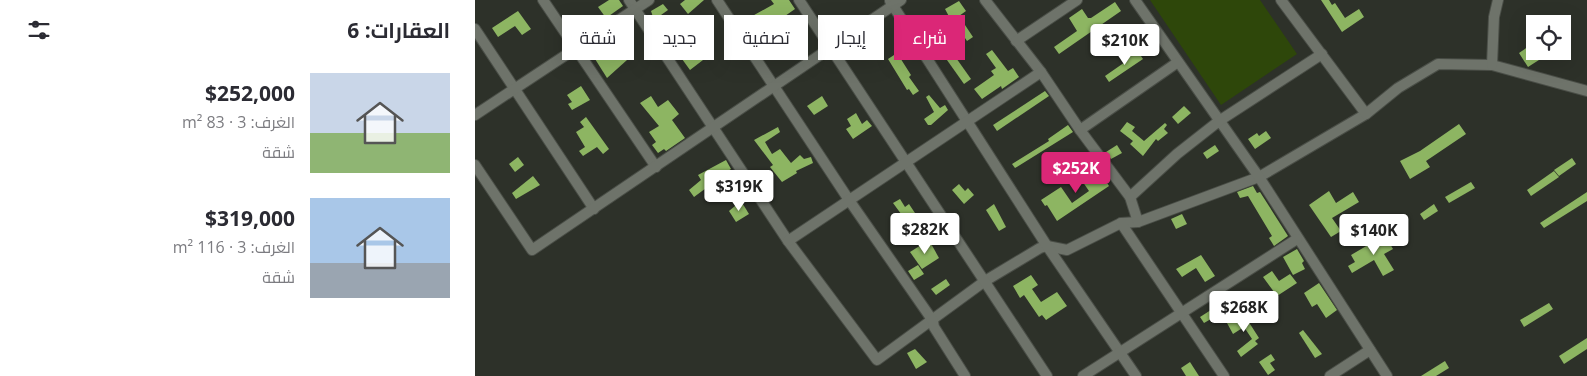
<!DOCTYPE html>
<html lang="ar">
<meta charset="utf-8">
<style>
:root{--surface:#fff;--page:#f7f7f7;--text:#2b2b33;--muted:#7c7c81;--accent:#db2777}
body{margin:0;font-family:"Open Sans",Cairo,sans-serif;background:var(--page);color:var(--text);direction:rtl;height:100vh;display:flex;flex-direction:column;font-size:19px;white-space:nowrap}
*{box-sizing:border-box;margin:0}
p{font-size:16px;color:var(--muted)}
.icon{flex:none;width:28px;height:28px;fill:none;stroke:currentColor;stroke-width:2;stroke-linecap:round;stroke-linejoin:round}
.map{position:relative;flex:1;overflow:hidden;direction:ltr}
.drawer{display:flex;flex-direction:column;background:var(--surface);width:475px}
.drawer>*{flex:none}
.banner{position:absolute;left:15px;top:15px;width:475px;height:45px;direction:rtl;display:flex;gap:10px}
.buttons{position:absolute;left:1051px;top:15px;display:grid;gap:10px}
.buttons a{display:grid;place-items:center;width:45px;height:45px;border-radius:0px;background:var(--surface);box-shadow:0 5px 20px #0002;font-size:25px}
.price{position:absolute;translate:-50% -42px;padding:0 11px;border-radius:5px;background:#fff;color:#222;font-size:16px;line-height:32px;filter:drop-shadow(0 1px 2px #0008)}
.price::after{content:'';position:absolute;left:50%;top:30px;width:15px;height:11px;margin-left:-8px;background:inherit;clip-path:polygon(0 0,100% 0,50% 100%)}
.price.on{background:var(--accent);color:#fff}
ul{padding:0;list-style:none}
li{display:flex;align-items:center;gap:15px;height:125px;padding:0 25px}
li span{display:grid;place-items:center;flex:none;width:140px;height:100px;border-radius:0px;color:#555}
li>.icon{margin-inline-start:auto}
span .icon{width:60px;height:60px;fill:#fffc;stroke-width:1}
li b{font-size:21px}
h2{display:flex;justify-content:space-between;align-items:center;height:60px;padding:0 25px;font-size:21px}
.chip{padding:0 18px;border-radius:0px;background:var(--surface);box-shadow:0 5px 20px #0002;font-size:18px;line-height:45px}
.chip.on{background:var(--accent);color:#fff}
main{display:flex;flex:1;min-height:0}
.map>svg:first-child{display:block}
.green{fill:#2e470a}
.building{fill:#8db562}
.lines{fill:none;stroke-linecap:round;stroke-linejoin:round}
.minor-casing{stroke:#4a4e47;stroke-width:12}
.minor{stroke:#6e736a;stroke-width:10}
</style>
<main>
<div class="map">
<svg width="1112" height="376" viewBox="0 0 1112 376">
<rect width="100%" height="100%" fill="#2d3129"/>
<path class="green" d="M675 0H785L822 54 746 105Z"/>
<g class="building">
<path d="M134 0H144L148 6 131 18 123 7Z"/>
<path d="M210 0H229L213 14 205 4Z"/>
<path d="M296 0H314L320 9 300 23 311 37 292 51 289 47 287 48 280 36 283 35 272 19 299 4Z"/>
<path d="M846 0H854L857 5 860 3 870 18 884 9 889 17 867 32Z"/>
<path d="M484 1 491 11 484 16 498 37 492 41 488 35 485 37 470 9Z"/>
<path d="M640 2 646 11 584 54 579 47 602 31 594 18 607 9 613 18H616Z"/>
<path d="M188 4 193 10 179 20 176 11Z"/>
<path d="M43 11 56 29 47 35 40 26 23 37 17 28Z"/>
<path d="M402 26 406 31 396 39 403 50 392 57 381 40Z"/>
<path d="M213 29 227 52 223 55 228 60 215 70 207 59 217 52 206 34Z"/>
<path d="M138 38 152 60 132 78 115 51Z"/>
<path d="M1060 42V51H1078L1053 67 1044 53Z"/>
<path d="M474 48 496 79 489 84 467 53Z"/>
<path d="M517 50 533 71 538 68 544 77 527 89 526 86 507 99 499 89 519 75 516 71 521 68 511 54Z"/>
<path d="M662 50 668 59 634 82 630 76 653 60 652 58Z"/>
<path d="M422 53 436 75 434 77 444 91 438 95 434 89 432 90 413 59Z"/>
<path d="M106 86 115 100 97 110 93 104 97 102 92 95Z"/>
<path d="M570 91 574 96 522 131 518 125Z"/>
<path d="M454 95 465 108 470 105 473 110 456 125H453L449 119 459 112 451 97Z"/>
<path d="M176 96 183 107 193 100 204 114 197 120 210 138 191 151 189 149 183 153 177 145 181 142 174 132 184 126 165 103Z"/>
<path d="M347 96 353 106 339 115 332 106Z"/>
<path d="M709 106 716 113 703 124 697 117Z"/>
<path d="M381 113 387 124 392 120 397 126 378 139 371 129 376 126 372 119Z"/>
<path d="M111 117 134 149 128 154 122 147 108 156 104 151 110 147 101 132 109 127 105 122Z"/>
<path d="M652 122 660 127 657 131 669 141 690 123 692 125 689 129 693 133 683 141 681 139 668 156 655 144 658 141 645 131Z"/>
<path d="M984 124 991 134 951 161 955 167 935 179 925 161 945 151Z"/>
<path d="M593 125 598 132 540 168 537 164 574 141 573 139Z"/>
<path d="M303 127 305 132 290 142 297 154 305 149 316 163 325 155 329 159 336 157 338 163 321 171 322 173 307 182 295 167 298 165 279 140Z"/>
<path d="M791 131 796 138 780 149 773 139 782 133 784 136Z"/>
<path d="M642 145 647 153 636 159 631 152Z"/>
<path d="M740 145 744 151 732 159 728 153Z"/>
<path d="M43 157 49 165 40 172 34 164Z"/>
<path d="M1097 158 1101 164 1084 176 1079 170Z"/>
<path d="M251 160 256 169 241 178 242 180 219 197 214 190 226 180 223 175Z"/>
<path d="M620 164 634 186 582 221 572 205 570 206 566 200 586 187 597 203 614 191 603 175Z"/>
<path d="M1079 171 1084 177 1056 196 1052 190Z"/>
<path d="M58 176 65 185 41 199 37 193Z"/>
<path d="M996 182 1000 188 974 203 970 197Z"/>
<path d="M484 184 490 191 493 188 499 195 489 204 477 190Z"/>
<path d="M778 186 782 193 785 192 813 236 799 246 794 238 797 236 773 196 765 198 762 192Z"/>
<path d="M854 191 861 203 878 192 884 202 857 218 866 231 856 237 834 205Z"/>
<path d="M1112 192V201L1069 228 1065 223Z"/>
<path d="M425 199 430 207 434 204 440 213 432 222 418 203Z"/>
<path d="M266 201 274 214 261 222 254 211Z"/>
<path d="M519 204 531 227 524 231 511 210Z"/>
<path d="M959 204 963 211 949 220 945 214Z"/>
<path d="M707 214 712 224 701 229 696 219Z"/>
<path d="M910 235 918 249 909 254 919 270 908 276 899 260 877 273 873 266 880 262 876 255Z"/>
<path d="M454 240 464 258 447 269 435 252Z"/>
<path d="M822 249 829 261 827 263 830 269 818 275 808 257Z"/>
<path d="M726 255 740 276 730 282 721 268 707 277 701 269Z"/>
<path d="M443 265 449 274 439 280 433 271Z"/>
<path d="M797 271 804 281 815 274 822 283 802 296 788 277Z"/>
<path d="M556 275 563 285 557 289 566 302 582 292 592 306 571 320 567 315 564 317 549 295 545 298 538 286Z"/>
<path d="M471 279 475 285 461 295 456 289Z"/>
<path d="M844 283 862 310 851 318 842 304 837 307 829 293Z"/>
<path d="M1074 303 1078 309 1049 327 1045 320Z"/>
<path d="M739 308 743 315 729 323 725 317Z"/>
<path d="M768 313 784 338 780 341 783 344 766 357 762 351 777 339 769 327 758 334 752 323Z"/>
<path d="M828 330 847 354 840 358 824 333Z"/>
<path d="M1112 338V349L1089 364 1084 356Z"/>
<path d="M440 349 452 362 441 369 432 353Z"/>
<path d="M796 354 800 360 795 363 800 370 793 375 784 362Z"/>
<path d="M970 361 974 368 961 376H946Z"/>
<path d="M715 362 724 376H711L706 368Z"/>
</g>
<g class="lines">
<defs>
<g id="minor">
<path d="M68 0 181 167"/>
<path d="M154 0 313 241 402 360 510 281 565 248 572 246 592 250 646 223 663 222 784 177 891 114 923 88 963 64 1017 65 1112 91"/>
<path d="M242 0 374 200 458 321 459 327 490 376"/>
<path d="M324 0 572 376"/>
<path d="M510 0 566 72 605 130 655 197 663 222"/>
<path d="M660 0 784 177 912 376"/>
<path d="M806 0 891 114"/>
<path d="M415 1 572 246 661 376"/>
<path d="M0 29 119 209"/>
<path d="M541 41 602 0"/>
<path d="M1017 65 1019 17 1023 0"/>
<path d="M0 115 174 0"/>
<path d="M605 130 703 62"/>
<path d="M0 165 57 250 426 0"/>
<path d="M655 197 702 154 744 121 847 54"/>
<path d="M646 223 749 376"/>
<path d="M313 241 566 72"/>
<path d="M608 376 822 239"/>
<path d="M855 376 895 350"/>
</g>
</defs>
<use href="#minor" class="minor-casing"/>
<use href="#minor" class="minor"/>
</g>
</svg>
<div class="buttons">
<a><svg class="icon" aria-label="locate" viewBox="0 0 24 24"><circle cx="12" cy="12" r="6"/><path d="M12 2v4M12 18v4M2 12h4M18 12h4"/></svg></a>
</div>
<b class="price" style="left:650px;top:66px">$210K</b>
<b class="price on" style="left:601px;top:194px">$252K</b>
<b class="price" style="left:264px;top:212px">$319K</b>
<b class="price" style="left:450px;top:255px">$282K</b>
<b class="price" style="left:899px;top:256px">$140K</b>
<b class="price" style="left:769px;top:333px">$268K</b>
<div class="banner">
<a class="chip on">شراء</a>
<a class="chip">إيجار</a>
<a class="chip">تصفية</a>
<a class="chip">جديد</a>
<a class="chip">شقة</a>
</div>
</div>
<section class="drawer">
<h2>العقارات: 6<svg class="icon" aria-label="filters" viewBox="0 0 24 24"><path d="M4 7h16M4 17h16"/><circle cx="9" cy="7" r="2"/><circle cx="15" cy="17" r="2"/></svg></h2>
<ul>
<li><span style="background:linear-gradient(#c9d6e8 60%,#8fb573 0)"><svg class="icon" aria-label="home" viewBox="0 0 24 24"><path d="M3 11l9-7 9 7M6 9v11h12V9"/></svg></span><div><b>$252,000</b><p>الغرف: 3 · 83 m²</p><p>شقة</p></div></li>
<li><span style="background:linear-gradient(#a9c7e8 65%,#9aa5b1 0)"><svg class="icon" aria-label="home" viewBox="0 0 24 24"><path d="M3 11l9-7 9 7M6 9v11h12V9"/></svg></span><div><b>$319,000</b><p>الغرف: 3 · 116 m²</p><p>شقة</p></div></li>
</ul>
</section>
</main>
